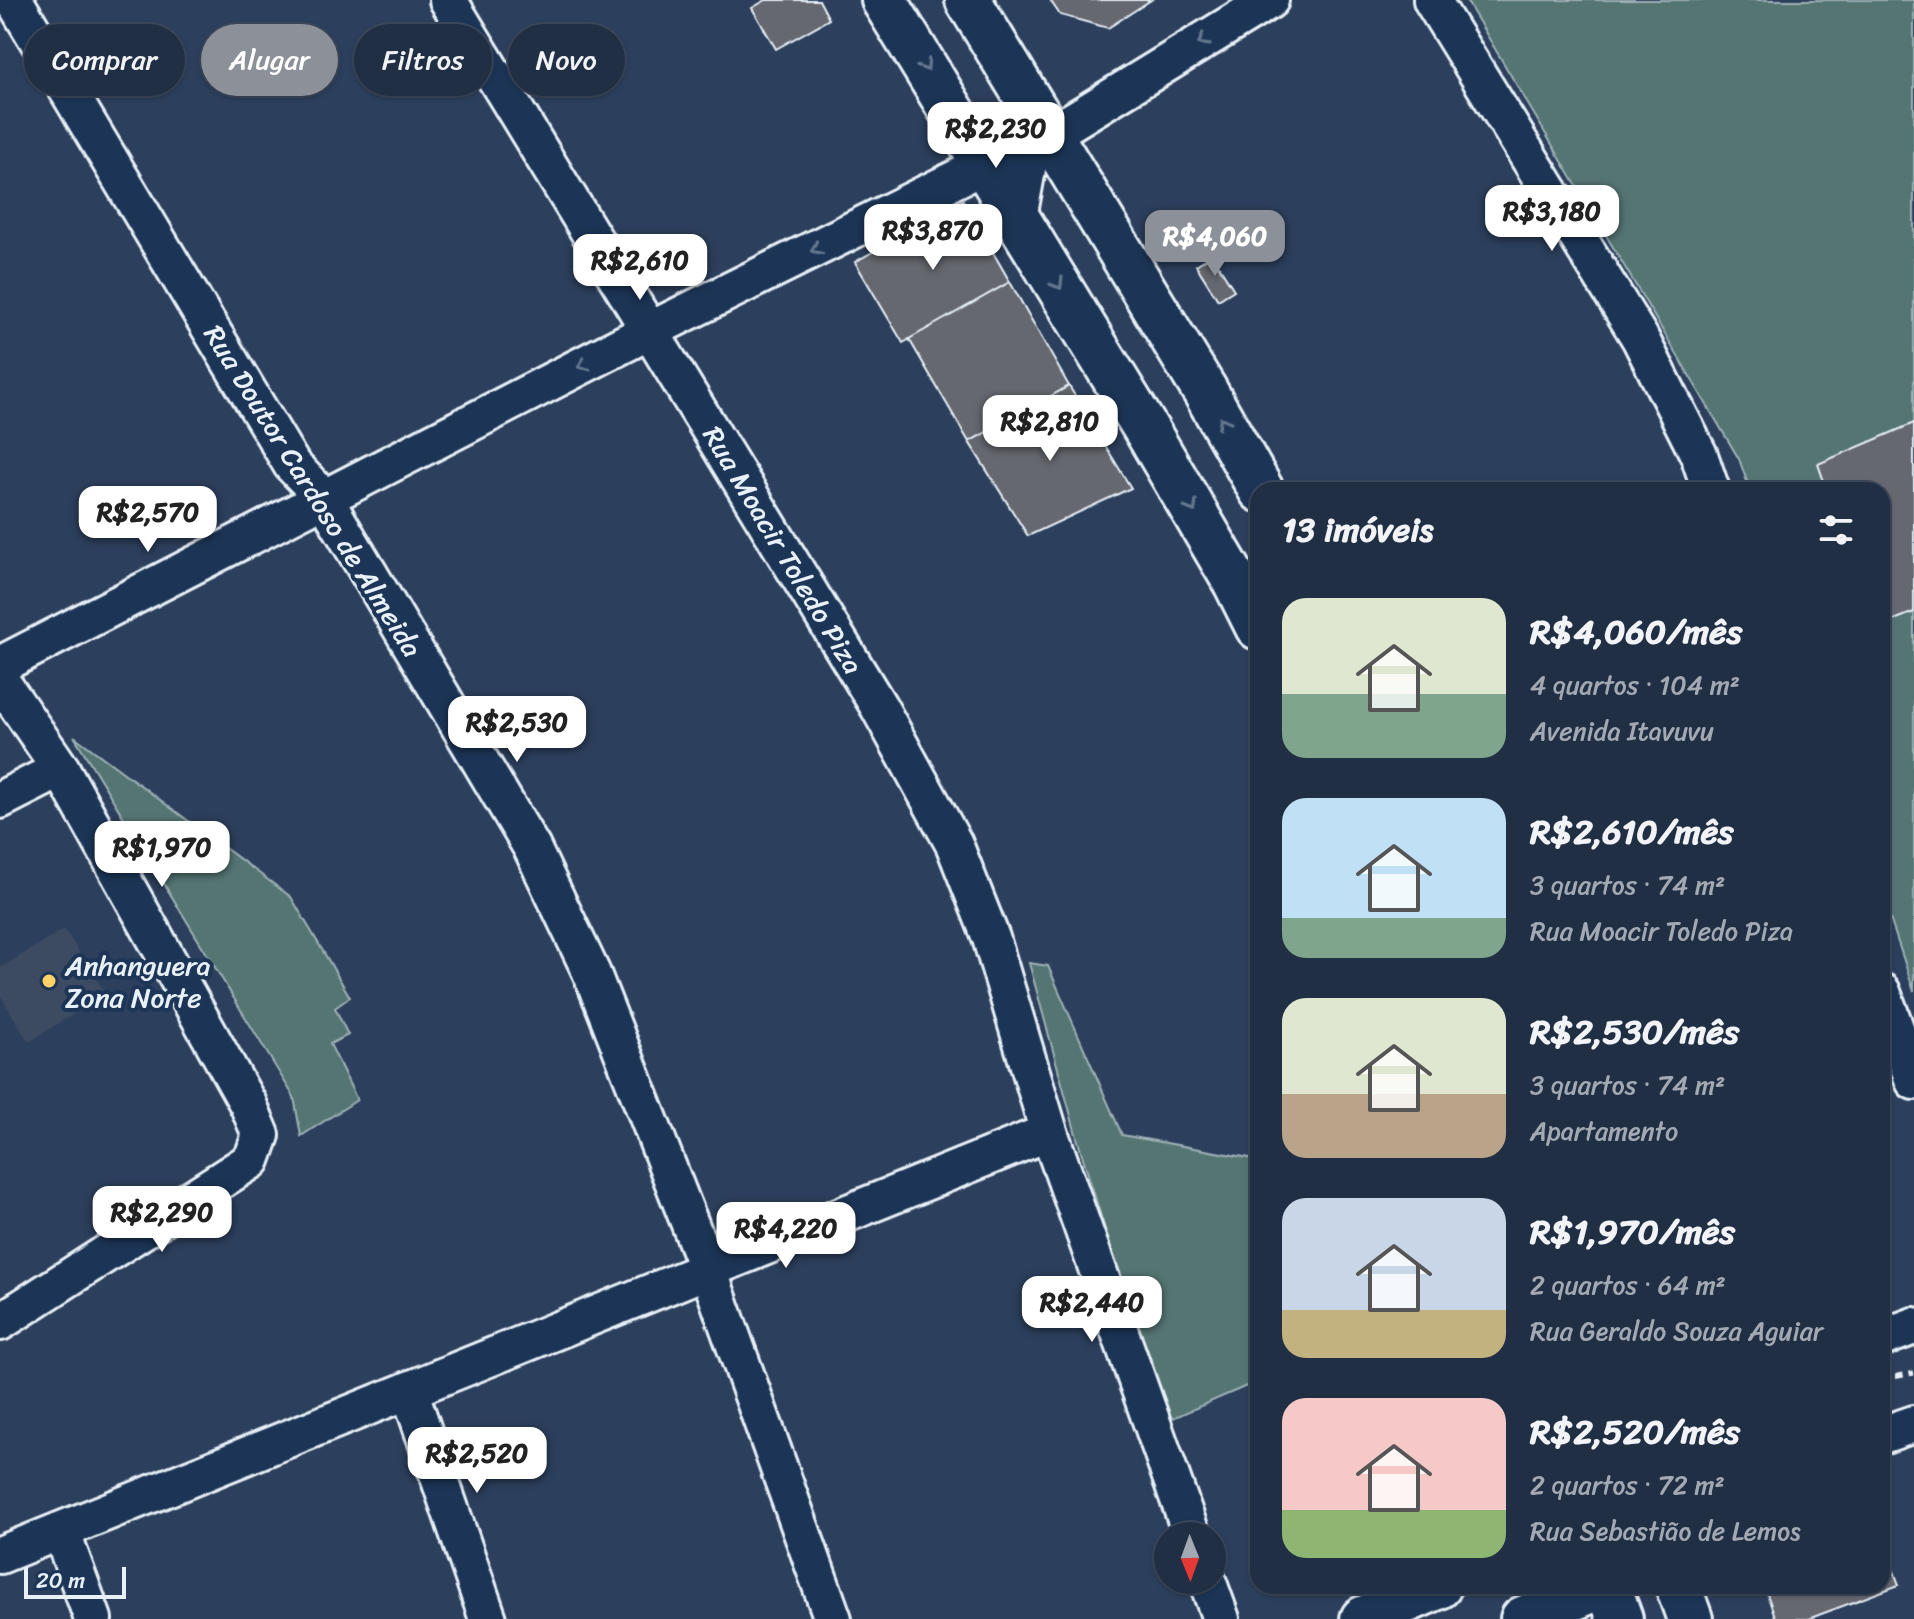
<!DOCTYPE html>
<html lang="pt">
<meta charset="utf-8">
<style>
:root{--surface:#212f45;--page:#2d3b50;--text:#f1f3f6;--muted:#a2a9b3;--line:#3e4a5e;--accent:#8c9099}
body{margin:0;font-family:Sriracha,sans-serif;background:var(--page);color:var(--text);height:100vh;display:flex;flex-direction:column;font-size:30px;white-space:nowrap}
*{box-sizing:border-box;margin:0}
p{font-size:26px;color:var(--muted)}
.icon{flex:none;width:44px;height:44px;fill:none;stroke:currentColor;stroke-width:2;stroke-linecap:round;stroke-linejoin:round}
.map{position:relative;flex:1;overflow:hidden}
.panel{position:absolute;left:1250px;top:482px;width:640px;height:1112px;display:flex;flex-direction:column;background:var(--surface);border-radius:24px;box-shadow:0 2px 6px #0004,0 0 0 2px var(--line)}
.panel>*{flex:none}
.guide{position:absolute;left:24px;top:24px;width:760px;height:72px;display:flex;gap:16px}
.needle{width:52px;rotate:179deg}
.controls{position:absolute;left:1154px;top:1522px;display:grid;gap:16px}
.controls a{display:grid;place-items:center;width:72px;height:72px;border-radius:50%;background:var(--surface);box-shadow:0 2px 6px #0004,0 0 0 2px var(--line);font-size:40px}
.scale{position:absolute;left:24px;bottom:20px;width:102px;box-sizing:border-box;padding-left:8px;border:4px solid #e8f1f8;border-top:0;font-size:22px;line-height:28px;white-space:nowrap;color:#e8f1f8;-webkit-text-stroke:6px #1d3557;paint-order:stroke}
.price{position:absolute;translate:-50% -68px;padding:0 18px;border-radius:16px;background:#fff;color:#222;font-size:26px;line-height:52px;filter:drop-shadow(0 2px 4px #0008)}
.price::after{content:'';position:absolute;left:50%;top:48px;width:24px;height:18px;margin-left:-12px;background:inherit;clip-path:polygon(0 0,100% 0,50% 100%)}
.price.selected{background:var(--accent);color:#fff}
ul{padding:0;list-style:none}
li{display:flex;align-items:center;gap:24px;height:200px;padding:0 32px}
li span{display:grid;place-items:center;flex:none;width:224px;height:160px;border-radius:24px;color:#555}
li>.icon{margin-inline-start:auto}
span .icon{width:96px;height:96px;fill:#fffc;stroke-width:1}
li b{font-size:34px}
h2{display:flex;justify-content:space-between;align-items:center;height:96px;padding:0 32px;font-size:34px}
.chip{padding:0 28px;border-radius:36px;background:var(--surface);box-shadow:0 2px 6px #0004,0 0 0 2px var(--line);font-size:28px;line-height:72px}
.chip.selected{background:var(--accent);color:#fff}
.map>svg:first-child{display:block}
.built{fill:#3d4b62}
.green{fill:#547473;stroke:#9eb2b6;stroke-width:2}
.building{fill:#666870;stroke:#e8f1f8;stroke-width:2}
.lines{fill:none;stroke-linecap:round;stroke-linejoin:round}
.street-casing{stroke:#e8f1f8;stroke-width:42}
.secondary-casing{stroke:#e8f1f8;stroke-width:50}
.path{stroke:#e8f1f8;stroke-width:5;stroke-dasharray:8 6;stroke-linecap:butt}
.street{stroke:#1d3557;stroke-width:36}
.secondary{stroke:#1d3557;stroke-width:44}
.oneway{stroke:#64778f}
.poi-dot{fill:#ffd166;stroke:#1d3557;stroke-width:3}
.labels{text-anchor:middle;dominant-baseline:central;stroke-width:8;stroke-linejoin:round;paint-order:stroke}
.street-label{font-size:28px;fill:#e8f1f8;stroke:#1d3557}
.poi-label{font-size:28px;fill:#e8f1f8;stroke:#1d3557;text-anchor:start}
</style>
<div class="map">
<svg width="1914" height="1619" viewBox="0 0 1914 1619">
<rect width="100%" height="100%" fill="#2c3f5c"/>
<filter id="ink" filterUnits="userSpaceOnUse"><feTurbulence type="fractalNoise" baseFrequency=".0125" numOctaves="2"/><feDisplacementMap in="SourceGraphic" scale="16" xChannelSelector="R" yChannelSelector="G"/><feConvolveMatrix kernelMatrix="1 2 1 2 8 2 1 2 1" color-interpolation-filters="sRGB"/></filter>
<g filter="url(#ink)">
<path class="built" d="M64 929 106 994 29 1042 0 995V968Z"/>
<g class="green">
<path d="M1466 0H1914V991L1882 894V490H1750L1739 459Z"/>
<path d="M74 736 291 897 350 997 335 1008 348 1035 330 1044 357 1100 301 1136 294 1097Z"/>
<path d="M1029 963 1048 966 1122 1135 1255 1159 1258 1122V1381L1164 1422 1077 1138Z"/>
</g>
<g class="building">
<path d="M766 0H819L829 19 776 49 752 8Z"/>
<path d="M1050 0H1151L1108 28 1060 15Z"/>
<path d="M963 200 1010 282 903 343 855 262Z"/>
<path d="M1212 255 1234 290 1218 300 1196 265Z"/>
<path d="M1010 282 1069 386 969 442 909 339Z"/>
<path d="M1069 386 1131 488 1028 536 969 442Z"/>
<path d="M1914 423V612L1882 625V490H1827L1818 464Z"/>
<path d="M1882 1539 1899 1585 1808 1619H1776L1764 1586H1882Z"/>
</g>
<g class="lines">
<defs>
<g id="street">
<path d="M14 0 292 465 324 498 532 848 592 974 708 1270 833 1619"/>
<path d="M448 0 879 707 954 844 991 938 1049 1132 1192 1536"/>
<path d="M1432 0 1640 338 1699 455 1711 490"/>
<path d="M1018 218 1029 158 1037 141"/>
<path d="M0 665 649 331 986 164 1050 135 1270 0"/>
<path d="M0 680 61 769 248 1104 261 1135 252 1160 0 1322"/>
<path d="M0 800 61 769"/>
<path d="M1882 992 1914 1081"/>
<path d="M1882 1338 1914 1326"/>
<path d="M409 1390 488 1619"/>
<path d="M1882 1435 1914 1424"/>
<path d="M61 1531 93 1619"/>
<path d="M0 1555 1049 1132"/>
<path d="M1207 1580 1221 1619"/>
</g>
<g id="secondary">
<path d="M884 0 1147 431 1236 583 1258 627"/>
<path d="M968 0 1205 391 1261 490"/>
<path d="M1608 1586 1620 1619"/>
<path d="M1678 1586 1690 1619"/>
<path d="M1363 1619 1439 1586"/>
<path d="M1523 1619 1601 1586"/>
</g>
</defs>
<use href="#street" class="street-casing"/>
<use href="#secondary" class="secondary-casing"/>
<path class="path" d="M1882 1379 1914 1373"/>
<use href="#street" class="street"/>
<use href="#secondary" class="secondary"/>
</g>
<defs><path id="oneway-chevron" d="M-2-3.5L2.5 0L-2 3.5" fill="none" stroke-width="1.6" stroke-linecap="round" stroke-linejoin="round" transform="scale(2)"/></defs>
<g class="oneway">
<use href="#oneway-chevron" transform="translate(1203 41) rotate(148)"/>
<use href="#oneway-chevron" transform="translate(925 66) rotate(58)"/>
<use href="#oneway-chevron" transform="translate(816 249) rotate(154)"/>
<use href="#oneway-chevron" transform="translate(1058 284) rotate(59)"/>
<use href="#oneway-chevron" transform="translate(583 365) rotate(153)"/>
<use href="#oneway-chevron" transform="translate(1223 422) rotate(-119)"/>
<use href="#oneway-chevron" transform="translate(1192 507) rotate(60)"/>
</g>
</g>
<circle class="poi-dot" cx="49" cy="981" r="8"/>
<g class="labels">
<g class="street-label">
<text transform="translate(313 491) rotate(58)">Rua Doutor Cardoso de Almeida</text>
<text transform="translate(783 550) rotate(59)">Rua Moacir Toledo Piza</text>
</g>
<g class="poi-label">
<text x="65" y="965">Anhanguera<tspan x="65" dy="32">Zona Norte</tspan></text>
</g>
</g>
</svg>
<div class="controls">
<a><svg class="needle" viewBox="-14 -14 28 28"><path d="M0-13l5 13h-10z" fill="#e53935"/><path d="M0 13l5-13h-10z" fill="#a2a9b3"/></svg></a>
</div>
<div class="scale">20 m</div>
<b class="price" style="left:996px;top:170px">R$2,230</b>
<b class="price" style="left:1552px;top:253px">R$3,180</b>
<b class="price" style="left:933px;top:272px">R$3,870</b>
<b class="price selected" style="left:1215px;top:278px">R$4,060</b>
<b class="price" style="left:640px;top:302px">R$2,610</b>
<b class="price" style="left:1050px;top:463px">R$2,810</b>
<b class="price" style="left:148px;top:554px">R$2,570</b>
<b class="price" style="left:517px;top:764px">R$2,530</b>
<b class="price" style="left:162px;top:889px">R$1,970</b>
<b class="price" style="left:162px;top:1254px">R$2,290</b>
<b class="price" style="left:786px;top:1270px">R$4,220</b>
<b class="price" style="left:1092px;top:1344px">R$2,440</b>
<b class="price" style="left:477px;top:1495px">R$2,520</b>
<div class="guide">
<a class="chip">Comprar</a>
<a class="chip selected">Alugar</a>
<a class="chip">Filtros</a>
<a class="chip">Novo</a>
</div>
<section class="panel">
<h2>13 imóveis<svg class="icon" aria-label="filters" viewBox="0 0 24 24"><path d="M4 7h16M4 17h16"/><circle cx="9" cy="7" r="2"/><circle cx="15" cy="17" r="2"/></svg></h2>
<ul>
<li><span style="background:linear-gradient(#dfe7d0 60%,#7fa58c 0)"><svg class="icon" aria-label="home" viewBox="0 0 24 24"><path d="M3 11l9-7 9 7M6 9v11h12V9"/></svg></span><div><b>R$4,060/mês</b><p>4 quartos · 104 m²</p><p>Avenida Itavuvu</p></div></li>
<li><span style="background:linear-gradient(#bfe0f5 75%,#7fa58c 0)"><svg class="icon" aria-label="home" viewBox="0 0 24 24"><path d="M3 11l9-7 9 7M6 9v11h12V9"/></svg></span><div><b>R$2,610/mês</b><p>3 quartos · 74 m²</p><p>Rua Moacir Toledo Piza</p></div></li>
<li><span style="background:linear-gradient(#dfe7d0 60%,#b9a48a 0)"><svg class="icon" aria-label="home" viewBox="0 0 24 24"><path d="M3 11l9-7 9 7M6 9v11h12V9"/></svg></span><div><b>R$2,530/mês</b><p>3 quartos · 74 m²</p><p>Apartamento</p></div></li>
<li><span style="background:linear-gradient(#c9d6e8 70%,#c2b280 0)"><svg class="icon" aria-label="home" viewBox="0 0 24 24"><path d="M3 11l9-7 9 7M6 9v11h12V9"/></svg></span><div><b>R$1,970/mês</b><p>2 quartos · 64 m²</p><p>Rua Geraldo Souza Aguiar</p></div></li>
<li><span style="background:linear-gradient(#f6c9c9 70%,#8fb573 0)"><svg class="icon" aria-label="home" viewBox="0 0 24 24"><path d="M3 11l9-7 9 7M6 9v11h12V9"/></svg></span><div><b>R$2,520/mês</b><p>2 quartos · 72 m²</p><p>Rua Sebastião de Lemos</p></div></li>
</ul>
</section>
</div>
